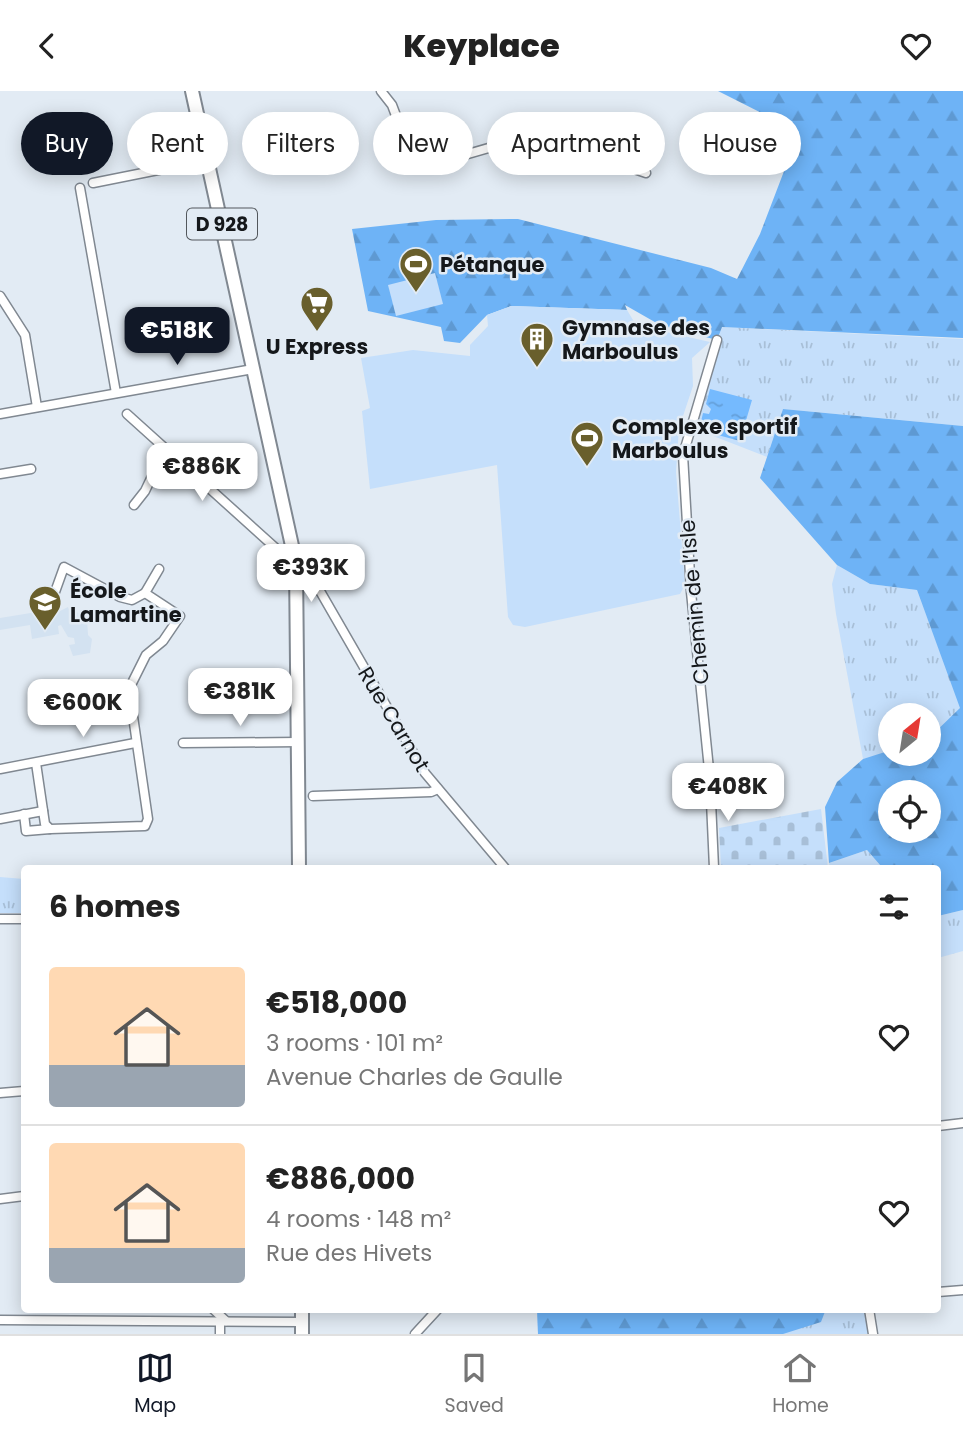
<!DOCTYPE html>
<meta charset="utf-8">
<style>
:root{--surface:#fff;--page:#f6f6f6;--text:#222;--muted:#767676;--line:#e0e0e0;--accent:#111827}
body{margin:0;font-family:Poppins,sans-serif;background:var(--page);color:var(--text);height:100vh;display:flex;flex-direction:column;font-size:26px;white-space:nowrap}
*{box-sizing:border-box;margin:0}
p{font-size:23px;color:var(--muted)}
.icon{flex:none;width:38px;height:38px;fill:none;stroke:currentColor;stroke-width:2;stroke-linecap:round;stroke-linejoin:round}
.map{position:relative;flex:1;overflow:hidden}
.side{position:absolute;left:21px;top:774px;width:920px;height:448px;display:flex;flex-direction:column;background:var(--surface);border-radius:7px;box-shadow:0 4px 18px #0003}
.side>*{flex:none}
.guide{position:absolute;left:21px;top:21px;width:922px;height:63px;display:flex;gap:14px}
.needle{width:46px;rotate:30deg}
.buttons{position:absolute;left:878px;top:612px;display:grid;gap:14px}
.buttons a{display:grid;place-items:center;width:63px;height:63px;border-radius:50%;background:var(--surface);box-shadow:0 4px 18px #0003;font-size:35px}
.price{position:absolute;translate:-50% -60px;padding:0 16px;border-radius:14px;background:#fff;color:#222;font-size:23px;line-height:46px;filter:drop-shadow(0 2px 4px #0008)}
.price::after{content:'';position:absolute;left:50%;top:42px;width:21px;height:16px;margin-left:-10px;background:inherit;clip-path:polygon(0 0,100% 0,50% 100%)}
.price.selected{background:var(--accent);color:#fff}
ul{padding:0;list-style:none}
li{display:flex;align-items:center;gap:21px;height:175px;padding:0 28px}
li+li{border-top:2px solid var(--line)}
li span{display:grid;place-items:center;flex:none;width:196px;height:140px;border-radius:7px;color:#555}
li>.icon{margin-inline-start:auto}
span .icon{width:84px;height:84px;fill:#fffc;stroke-width:1}
li b{font-size:30px}
h2{display:flex;justify-content:space-between;align-items:center;height:84px;padding:0 28px;font-size:30px}
.chip{padding:0 24px;border-radius:32px;background:var(--surface);box-shadow:0 4px 18px #0003;font-size:24px;line-height:63px}
.chip.selected{background:var(--accent);color:#fff}
header{display:flex;justify-content:space-between;align-items:center;height:91px;padding:0 28px;background:var(--surface);font-size:32px;font-weight:800}
.dock{display:flex;justify-content:space-around;align-items:center;height:98px;border-top:2px solid var(--line);background:var(--surface);font-size:19px;color:var(--muted)}
.dock a{display:grid;justify-items:center;gap:4px}
.dock .selected{color:var(--accent)}
.map>svg:first-child{display:block}
.built{fill:#d3e2f1}
.grass{fill:url(#grass-tufts)}
.forest{fill:url(#forest-firs);fill-rule:evenodd}
.cemetery{fill:url(#cemetery-stones)}
.pitch{fill:#c5dffb}
.water{fill:url(#water-ripples)}
.lines{fill:none;stroke-linecap:round;stroke-linejoin:round}
.street-casing{stroke:#808891;stroke-width:11}
.primary-casing{stroke:#808891;stroke-width:16}
.street{stroke:#fff;stroke-width:8}
.primary{stroke:#fff;stroke-width:12}
.labels{text-anchor:middle;dominant-baseline:central;stroke-width:5;stroke-linejoin:round;paint-order:stroke}
.shield{fill:#e2ebf4;stroke:#52575c;stroke-width:2}
.shield-label{font-size:19px;font-weight:bold;fill:#15181b}
.poi-label{font-size:21px;font-weight:bold;fill:#15181b;stroke:#e2ebf4;text-anchor:start}
.street-label{font-size:21px;fill:#15181b;stroke:#e2ebf4}
</style>
<header><svg class="icon" aria-label="back" viewBox="0 0 24 24"><path d="M15 5l-7 7 7 7"/></svg>Keyplace<svg class="icon" aria-label="heart" viewBox="0 0 24 24"><path d="M12 20l-8-8c-3-5 5-10 8-4 3-6 11-1 8 4z"/></svg></header>
<div class="map">
<svg width="963" height="1243" viewBox="0 0 963 1243">
<defs>
<pattern id="grass-tufts" width="24" height="20" patternUnits="userSpaceOnUse" patternTransform="scale(1.75)"><rect width="24" height="20" fill="#c5dffb"/><path d="M3 7l-1-3M5 7V3M7 7l1-3M15 17l-1-3M17 17v-4M19 17l1-3" fill="none" stroke="#a8bfd7"/></pattern>
<pattern id="forest-firs" width="22" height="20" patternUnits="userSpaceOnUse" patternTransform="scale(1.75)"><rect width="22" height="20" fill="#6eb3f6"/><path d="M5 1l3.5 6h-7zM16 11l3.5 6h-7z" fill="#5e99d2"/></pattern>
<pattern id="cemetery-stones" width="16" height="16" patternUnits="userSpaceOnUse" patternTransform="scale(1.75)"><rect width="16" height="16" fill="#c5dffb"/><path d="M2 7V4a2 2 0 0 1 4 0v3zM10 15v-3a2 2 0 0 1 4 0v3z" fill="#a8bfd7"/></pattern>
<pattern id="water-ripples" width="26" height="14" patternUnits="userSpaceOnUse" patternTransform="scale(1.75)"><rect width="26" height="14" fill="#75bafe"/><path d="M2 4q2-2 4 0t4 0M15 11q2-2 4 0t4 0" fill="none" stroke="#649fd9"/></pattern>
</defs>
<rect width="100%" height="100%" fill="#e2ebf4"/>
<path class="built" d="M68 516 71 523 74 519 87 529 88 544 92 548 90 562 73 565 69 554 75 553 74 547 68 546 61 534 58 535 59 543 32 548 30 534 0 539V527L55 518 58 521Z"/>
<g class="grass">
<path d="M721 236 963 248V335L783 318 767 366 690 336Z"/>
<path d="M837 474 870 493 917 499 961 618 929 647V625H891V661L863 668 836 523 832 493Z"/>
<path d="M867 759 880 774 830 777 829 772Z"/>
<path d="M0 786 24 788V822H0Z"/>
<path d="M963 819V860L938 867V825Z"/>
<path d="M537 1218H865L869 1243H538Z"/>
</g>
<g class="forest">
<path d="M718 0H963V247L722 236 717 249 660 234 625 214 627 219 511 215 487 224 460 252 444 250 441 236 368 220 352 138 436 129 518 128 711 177 737 188 760 143 799 41Z"/>
<path d="M783 318 963 335V819L938 825V777H876L880 774 867 759 829 772 825 716 837 691 863 668 885 661 929 663V647L960 617 917 499 870 493 837 474 760 387ZM891 702H929V740H891Z"/>
<path d="M537 1218H826L821 1231 783 1243H538Z"/>
</g>
<path class="cemetery" d="M821 718 828 777H721L719 737Z"/>
<g class="pitch">
<path d="M435 182 443 213 396 225 388 194Z"/>
<path d="M511 215 627 219 636 234 710 251 692 267 693 295 679 337 676 381 685 494 680 503 525 536 513 534 508 526 497 374 370 398 362 320 370 317 361 267 413 259 470 265V254L488 235 487 224Z"/>
</g>
<path class="water" d="M710 298 752 309 740 350 699 339 703 322 709 323 711 318 706 313Z"/>
<g class="lines">
<defs>
<g id="street">
<path d="M381 0 392 14 416 78 530 45 549 49 646 82"/>
<path d="M93 92 208 69"/>
<path d="M80 97 116 302"/>
<path d="M0 205 25 244 37 316"/>
<path d="M0 323 253 278"/>
<path d="M127 323 290 470 309 481 425 682 505 777"/>
<path d="M0 383 31 378"/>
<path d="M134 414 145 400 164 360"/>
<path d="M55 501 64 476 120 506 132 509 145 502"/>
<path d="M183 652 298 651"/>
<path d="M36 672 45 733 50 738 145 735 148 728 129 598 146 564 163 550 180 525 145 502 159 478"/>
<path d="M0 678 135 652"/>
<path d="M313 705 431 701 438 698"/>
<path d="M24 723 26 740 50 738"/>
<path d="M0 728 43 720"/>
<path d="M714 777 710 688 691 501 683 364 717 249"/>
<path d="M0 828H24"/>
<path d="M0 1002 24 1000"/>
<path d="M938 1035 963 1032"/>
<path d="M0 1108 24 1105"/>
<path d="M938 1201 963 1199"/>
<path d="M213 1218 226 1230"/>
<path d="M869 1218 873 1243"/>
<path d="M0 1229 302 1231"/>
<path d="M220 1230V1243"/>
<path d="M415 1243 438 1218"/>
</g>
<g id="primary">
<path d="M192 0 296 473 299 777"/>
<path d="M302 1243V1218"/>
</g>
</defs>
<use href="#street" class="street-casing"/>
<use href="#primary" class="primary-casing"/>
<use href="#street" class="street"/>
<use href="#primary" class="primary"/>
</g>
<defs>
<symbol id="stadium-pin" viewBox="-11 -11 22 30"><path d="M0 17L-7.5 6A9.5 9.5 0 1 1 7.5 6Z" fill="#695f2c" stroke="#e2ebf4"/><path d="M0-5a6.5 5 0 1 0 0 10a6.5 5 0 1 0 0-10ZM-3.5-1.8h7v3.6h-7Z" fill="#fff"/></symbol>
<symbol id="supermarket-pin" viewBox="-11 -11 22 30"><path d="M0 17L-7.5 6A9.5 9.5 0 1 1 7.5 6Z" fill="#695f2c" stroke="#e2ebf4"/><path d="M-6-5.5h2.5l.6 2H6L4.5 2H-2.5L-4.4-4H-6ZM-1.5 3.2a1.3 1.3 0 1 0 .1 0ZM3 3.2a1.3 1.3 0 1 0 .1 0Z" fill="#fff"/></symbol>
<symbol id="building-pin" viewBox="-11 -11 22 30"><path d="M0 17L-7.5 6A9.5 9.5 0 1 1 7.5 6Z" fill="#695f2c" stroke="#e2ebf4"/><path d="M-4-6H4V6H1V3H-1V6H-4ZM-2.5-4.3h1.7v1.8h-1.7ZM.8-4.3h1.7v1.8H.8ZM-2.5-1h1.7V.8h-1.7ZM.8-1h1.7V.8H.8Z" fill="#fff"/></symbol>
<symbol id="school-pin" viewBox="-11 -11 22 30"><path d="M0 17L-7.5 6A9.5 9.5 0 1 1 7.5 6Z" fill="#695f2c" stroke="#e2ebf4"/><path d="M0-5L7-2L0 1L-7-2ZM-4 1L0 2.5L4 1V4Q0 6-4 4Z" fill="#fff"/></symbol>
</defs>
<g fill-rule="evenodd">
<use href="#stadium-pin" x="397" y="154" width="38" height="52"/>
<use href="#supermarket-pin" x="298" y="193" width="38" height="52"/>
<use href="#building-pin" x="518" y="229" width="38" height="52"/>
<use href="#stadium-pin" x="568" y="328" width="38" height="52"/>
<use href="#school-pin" x="26" y="492" width="38" height="52"/>
</g>
<g class="labels">
<rect class="shield" x="187" y="117.5" width="70" height="31" rx="5"/>
<g class="shield-label">
<text x="222" y="133">D 928</text>
</g>
<g class="poi-label">
<text x="440" y="173">Pétanque</text>
<text x="562" y="236">Gymnase des<tspan x="562" dy="24">Marboulus</tspan></text>
<text x="317" y="255" text-anchor="middle">U Express</text>
<text x="612" y="335">Complexe sportif<tspan x="612" dy="24">Marboulus</tspan></text>
<text x="70" y="499">École<tspan x="70" dy="24">Lamartine</tspan></text>
</g>
<g class="street-label">
<text transform="translate(694 511) rotate(-95)">Chemin de l’Isle</text>
<text transform="translate(394 628) rotate(59)">Rue Carnot</text>
</g>
</g>
</svg>
<div class="buttons">
<a><svg class="needle" viewBox="-14 -14 28 28"><path d="M0-13l5 13h-10z" fill="#e53935"/><path d="M0 13l5-13h-10z" fill="#767676"/></svg></a>
<a><svg class="icon" aria-label="locate" viewBox="0 0 24 24"><circle cx="12" cy="12" r="6"/><path d="M12 2v4M12 18v4M2 12h4M18 12h4"/></svg></a>
</div>
<b class="price selected" style="left:177px;top:276px">€518K</b>
<b class="price" style="left:202px;top:412px">€886K</b>
<b class="price" style="left:311px;top:513px">€393K</b>
<b class="price" style="left:240px;top:637px">€381K</b>
<b class="price" style="left:83px;top:648px">€600K</b>
<b class="price" style="left:728px;top:732px">€408K</b>
<div class="guide">
<a class="chip selected">Buy</a>
<a class="chip">Rent</a>
<a class="chip">Filters</a>
<a class="chip">New</a>
<a class="chip">Apartment</a>
<a class="chip">House</a>
</div>
<section class="side">
<h2>6 homes<svg class="icon" aria-label="filters" viewBox="0 0 24 24"><path d="M4 7h16M4 17h16"/><circle cx="9" cy="7" r="2"/><circle cx="15" cy="17" r="2"/></svg></h2>
<ul>
<li><span style="background:linear-gradient(#ffd9b3 70%,#9aa5b1 0)"><svg class="icon" aria-label="home" viewBox="0 0 24 24"><path d="M3 11l9-7 9 7M6 9v11h12V9"/></svg></span><div><b>€518,000</b><p>3 rooms · 101 m²</p><p>Avenue Charles de Gaulle</p></div><svg class="icon" aria-label="heart" viewBox="0 0 24 24"><path d="M12 20l-8-8c-3-5 5-10 8-4 3-6 11-1 8 4z"/></svg></li>
<li><span style="background:linear-gradient(#ffd9b3 75%,#9aa5b1 0)"><svg class="icon" aria-label="home" viewBox="0 0 24 24"><path d="M3 11l9-7 9 7M6 9v11h12V9"/></svg></span><div><b>€886,000</b><p>4 rooms · 148 m²</p><p>Rue des Hivets</p></div><svg class="icon" aria-label="heart" viewBox="0 0 24 24"><path d="M12 20l-8-8c-3-5 5-10 8-4 3-6 11-1 8 4z"/></svg></li>
</ul>
</section>
</div>
<nav class="dock">
<a class="selected"><svg class="icon" aria-label="map" viewBox="0 0 24 24"><path d="M3 6l6-2 6 2 6-2v14l-6 2-6-2-6 2zM9 4v14M15 6v14"/></svg>Map</a>
<a><svg class="icon" aria-label="saved" viewBox="0 0 24 24"><path d="M7 4h10v16l-5-4-5 4z"/></svg>Saved</a>
<a><svg class="icon" aria-label="home" viewBox="0 0 24 24"><path d="M3 11l9-7 9 7M6 9v11h12V9"/></svg>Home</a>
</nav>
